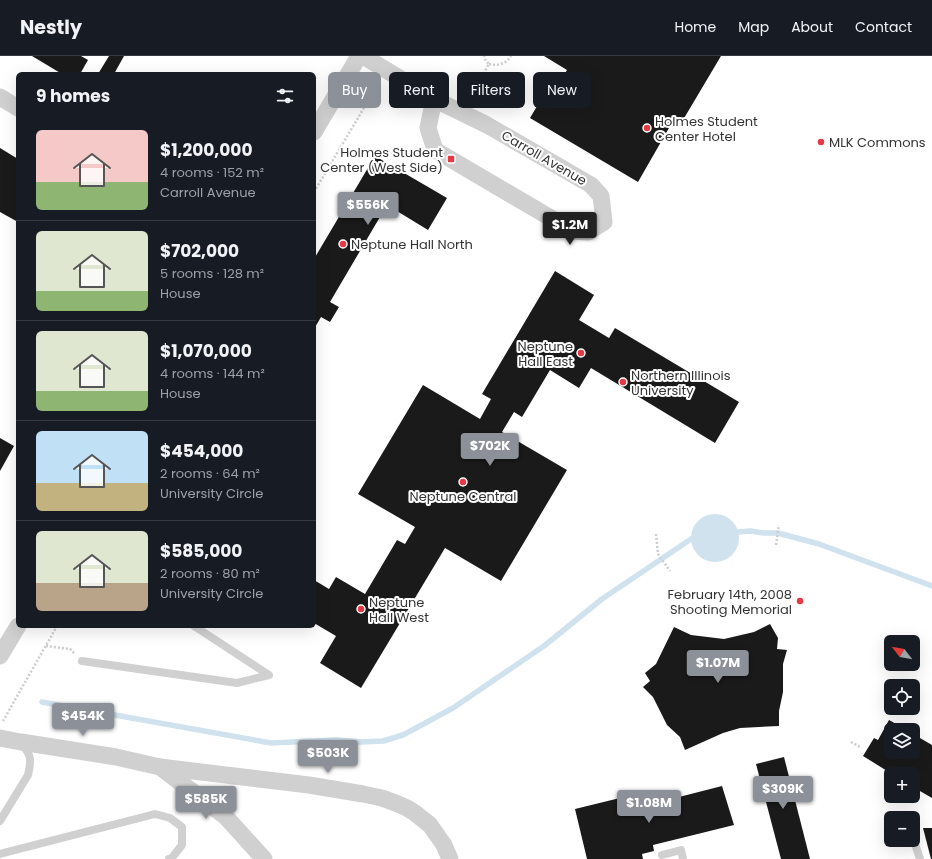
<!DOCTYPE html>
<meta charset="utf-8">
<style>
:root{--surface:#171b24;--page:#20242c;--text:#f1f3f6;--muted:#9ea1a6;--line:#363941;--accent:#8c9099}
body{margin:0;font-family:Poppins,sans-serif;background:var(--page);color:var(--text);height:100vh;display:flex;flex-direction:column;font-size:15px;white-space:nowrap}
*{box-sizing:border-box;margin:0}
p{font-size:13px;color:var(--muted)}
.icon{flex:none;width:22px;height:22px;fill:none;stroke:currentColor;stroke-width:2;stroke-linecap:round;stroke-linejoin:round}
.map{position:relative;flex:1;overflow:hidden}
.drawer{position:absolute;left:16px;top:16px;width:300px;height:556px;display:flex;flex-direction:column;background:var(--surface);border-radius:6px;box-shadow:0 4px 16px #0002}
.drawer>*{flex:none}
.top-card{position:absolute;left:328px;top:16px;width:380px;height:36px;display:flex;gap:8px}
.needle{width:26px;rotate:301deg}
.buttons{position:absolute;left:884px;top:579px;display:grid;gap:8px}
.buttons a{display:grid;place-items:center;width:36px;height:36px;border-radius:6px;background:var(--surface);box-shadow:0 4px 16px #0002;font-size:20px}
.price{position:absolute;translate:-50% -34px;padding:0 9px;border-radius:4px;background:var(--accent);color:#fff;font-size:13px;line-height:26px;filter:drop-shadow(0 1px 2px #0008)}
.price::after{content:'';position:absolute;left:50%;top:24px;width:12px;height:9px;margin-left:-6px;background:inherit;clip-path:polygon(0 0,100% 0,50% 100%)}
.price.selected{background:#222;color:#fff}
ul{padding:0;list-style:none}
li{display:flex;align-items:center;gap:12px;height:100px;padding:0 20px}
li+li{border-top:1px solid var(--line)}
li span{display:grid;place-items:center;flex:none;width:112px;height:80px;border-radius:6px;color:#555}
li>.icon{margin-inline-start:auto}
span .icon{width:48px;height:48px;fill:#fffc;stroke-width:1}
li b{font-size:17px}
h2{display:flex;justify-content:space-between;align-items:center;height:48px;padding:0 20px;font-size:17px}
.pill{padding:0 14px;border-radius:6px;background:var(--surface);box-shadow:0 4px 16px #0002;font-size:14px;line-height:36px}
.pill.selected{background:var(--accent);color:#fff}
header{display:flex;align-items:center;gap:24px;box-sizing:border-box;height:56px;padding:0 20px;background:var(--surface);border-bottom:1px solid var(--line)}
header strong{font-size:19px}
nav{display:flex;gap:22px;margin-inline-start:auto;font-size:14px}
.map>svg:first-child{display:block}
.water{fill:#cfe2ee}
.lines{fill:none;stroke-linecap:round;stroke-linejoin:round}
.stream{stroke:#cfe2ee;stroke-width:5.5}
.building{fill:#1a1a1a}
.path{stroke:#cdcdcd;stroke-width:2.5;stroke-dasharray:2 2;stroke-linecap:butt}
.service{stroke:#d0d0d0;stroke-width:8}
.minor{stroke:#d0d0d0;stroke-width:17}
.poi-dot{fill:#e63946;stroke:#fff;stroke-width:1.5}
.labels{text-anchor:middle;dominant-baseline:central;stroke-width:4;stroke-linejoin:round;paint-order:stroke}
.poi-label{font-size:13px;fill:#333;stroke:#fff;text-anchor:start}
.street-label{font-size:13px;fill:#333;stroke:#fff}
</style>
<header>
<strong>Nestly</strong>
<nav><a>Home</a><a>Map</a><a>About</a><a>Contact</a></nav>
</header>
<div class="map">
<svg width="932" height="803" viewBox="0 0 932 803">
<rect width="100%" height="100%" fill="#fff"/>
<circle class="water" cx="715" cy="482" r="24"/>
<g class="lines">
<g class="stream">
<path d="M738 476 750 475 764 477H778L819 488 932 530"/>
<path d="M42 646 271 687 336 684 361 686 383 685 403 679 453 652 544 590 602 543 691 483"/>
</g>
</g>
<g class="building">
<path d="M32 0H81L88 4 80 18H62Z"/>
<path d="M109 0H124L114 18H98Z"/>
<path d="M544 0H721L680 69 673 65 638 126 530 62 543 40 549 44 567 14Z"/>
<path d="M0 92 18 103V166L0 156Z"/>
<path d="M375 100 447 142 428 174 387 149 330 246 339 251 330 266 321 261 314 273V203Z"/>
<path d="M555 215 594 239 579 264 609 282 615 272 739 346 715 387 591 312 579 332 550 314 522 361 514 356 502 376 567 414 501 525 445 492 361 632 320 607 336 580 314 567V524L329 533 336 521 365 538 397 484 405 488 415 471 358 438 423 329 480 363 491 343 482 338Z"/>
<path d="M0 382 14 390 0 415Z"/>
<path d="M770 568 778 582 777 593 787 594 783 608V636L779 655V670L740 672 723 677 685 694 680 681 667 669 653 641 643 631 650 625 645 617 656 608 674 571 691 579 724 583 754 576Z"/>
<path d="M889 664 907 674H891V696H913V678L932 689V742L913 731V718H892L863 700 874 682 878 684Z"/>
<path d="M784 701 810 803H781L756 708Z"/>
<path d="M722 730 734 769 653 789 654 795 642 798 643 803H587L575 753 628 740 633 759 642 757 640 751Z"/>
<path d="M923 772H932V803H931Z"/>
</g>
<g class="lines">
<g class="path">
<path d="M489 8C498 10 506 8 511 0"/>
<path d="M473 35 489 8 486 5 484 0"/>
<path d="M314 136 377 30"/>
<path d="M656 478 658 498 670 515"/>
<path d="M776 489 779 469"/>
<path d="M46 590 70 593 74 597"/>
<path d="M3 665 57 570"/>
<path d="M851 686 860 691"/>
</g>
<g class="service">
<path d="M82 605 237 627 269 619 194 570"/>
<path d="M0 765 28 719C32 703 31 699 21 687"/>
<path d="M913 782 920 803"/>
<path d="M0 798 155 758 170 762 182 771V789L171 803H169"/>
<path d="M662 799 681 794 683 803"/>
</g>
<g class="minor">
<path d="M363 0 434 43 487 69 591 129 601 140 604 166 588 176 573 175 435 94 428 72 434 43"/>
<path d="M0 41 18 52"/>
<path d="M314 76 359 0"/>
<path d="M0 600 18 570"/>
<path d="M0 682 21 686 116 701 160 711 309 729 363 738 382 742 398 748 407 752 415 757 430 769 444 789 450 803"/>
<path d="M160 711 226 761 264 803"/>
</g>
</g>
<g class="poi-dot">
<circle cx="647" cy="72" r="4"/>
<circle cx="821" cy="86" r="4"/>
<rect x="447" y="99" width="8" height="8" rx="2"/>
<circle cx="343" cy="188" r="4"/>
<circle cx="581" cy="297" r="4"/>
<circle cx="623" cy="326" r="4"/>
<circle cx="463" cy="426" r="4"/>
<circle cx="800" cy="545" r="4"/>
<circle cx="361" cy="553" r="4"/>
</g>
<g class="labels">
<g class="poi-label">
<text x="655" y="65">Holmes Student<tspan x="655" dy="15">Center Hotel</tspan></text>
<text x="829" y="86">MLK Commons</text>
<text x="443" y="96" text-anchor="end">Holmes Student<tspan x="443" dy="15">Center (West Side)</tspan></text>
<text x="351" y="188">Neptune Hall North</text>
<text x="573" y="290" text-anchor="end">Neptune<tspan x="573" dy="15">Hall East</tspan></text>
<text x="631" y="319">Northern Illinois<tspan x="631" dy="15">University</tspan></text>
<text x="463" y="440" text-anchor="middle">Neptune Central</text>
<text x="792" y="538" text-anchor="end">February 14th, 2008<tspan x="792" dy="15">Shooting Memorial</tspan></text>
<text x="369" y="546">Neptune<tspan x="369" dy="15">Hall West</tspan></text>
</g>
<g class="street-label">
<text transform="translate(544 102) rotate(30)">Carroll Avenue</text>
</g>
</g>
</svg>
<div class="buttons">
<a><svg class="needle" viewBox="-14 -14 28 28"><path d="M0-13l5 13h-10z" fill="#e53935"/><path d="M0 13l5-13h-10z" fill="#9ea1a6"/></svg></a>
<a><svg class="icon" aria-label="locate" viewBox="0 0 24 24"><circle cx="12" cy="12" r="6"/><path d="M12 2v4M12 18v4M2 12h4M18 12h4"/></svg></a>
<a><svg class="icon" aria-label="layers" viewBox="0 0 24 24"><path d="M12 4l9 5-9 5-9-5zM3 14l9 5 9-5"/></svg></a>
<a>+</a>
<a>−</a>
</div>
<b class="price" style="left:368px;top:170px">$556K</b>
<b class="price selected" style="left:570px;top:190px">$1.2M</b>
<b class="price" style="left:490px;top:411px">$702K</b>
<b class="price" style="left:718px;top:628px">$1.07M</b>
<b class="price" style="left:83px;top:681px">$454K</b>
<b class="price" style="left:328px;top:718px">$503K</b>
<b class="price" style="left:783px;top:754px">$309K</b>
<b class="price" style="left:206px;top:764px">$585K</b>
<b class="price" style="left:649px;top:768px">$1.08M</b>
<div class="top-card">
<a class="pill selected">Buy</a>
<a class="pill">Rent</a>
<a class="pill">Filters</a>
<a class="pill">New</a>
</div>
<section class="drawer">
<h2>9 homes<svg class="icon" aria-label="filters" viewBox="0 0 24 24"><path d="M4 7h16M4 17h16"/><circle cx="9" cy="7" r="2"/><circle cx="15" cy="17" r="2"/></svg></h2>
<ul>
<li><span style="background:linear-gradient(#f6c9c9 65%,#8fb573 0)"><svg class="icon" aria-label="home" viewBox="0 0 24 24"><path d="M3 11l9-7 9 7M6 9v11h12V9"/></svg></span><div><b>$1,200,000</b><p>4 rooms · 152 m²</p><p>Carroll Avenue</p></div></li>
<li><span style="background:linear-gradient(#dfe7d0 75%,#8fb573 0)"><svg class="icon" aria-label="home" viewBox="0 0 24 24"><path d="M3 11l9-7 9 7M6 9v11h12V9"/></svg></span><div><b>$702,000</b><p>5 rooms · 128 m²</p><p>House</p></div></li>
<li><span style="background:linear-gradient(#dfe7d0 75%,#8fb573 0)"><svg class="icon" aria-label="home" viewBox="0 0 24 24"><path d="M3 11l9-7 9 7M6 9v11h12V9"/></svg></span><div><b>$1,070,000</b><p>4 rooms · 144 m²</p><p>House</p></div></li>
<li><span style="background:linear-gradient(#bfe0f5 65%,#c2b280 0)"><svg class="icon" aria-label="home" viewBox="0 0 24 24"><path d="M3 11l9-7 9 7M6 9v11h12V9"/></svg></span><div><b>$454,000</b><p>2 rooms · 64 m²</p><p>University Circle</p></div></li>
<li><span style="background:linear-gradient(#dfe7d0 65%,#b9a48a 0)"><svg class="icon" aria-label="home" viewBox="0 0 24 24"><path d="M3 11l9-7 9 7M6 9v11h12V9"/></svg></span><div><b>$585,000</b><p>2 rooms · 80 m²</p><p>University Circle</p></div></li>
</ul>
</section>
</div>
